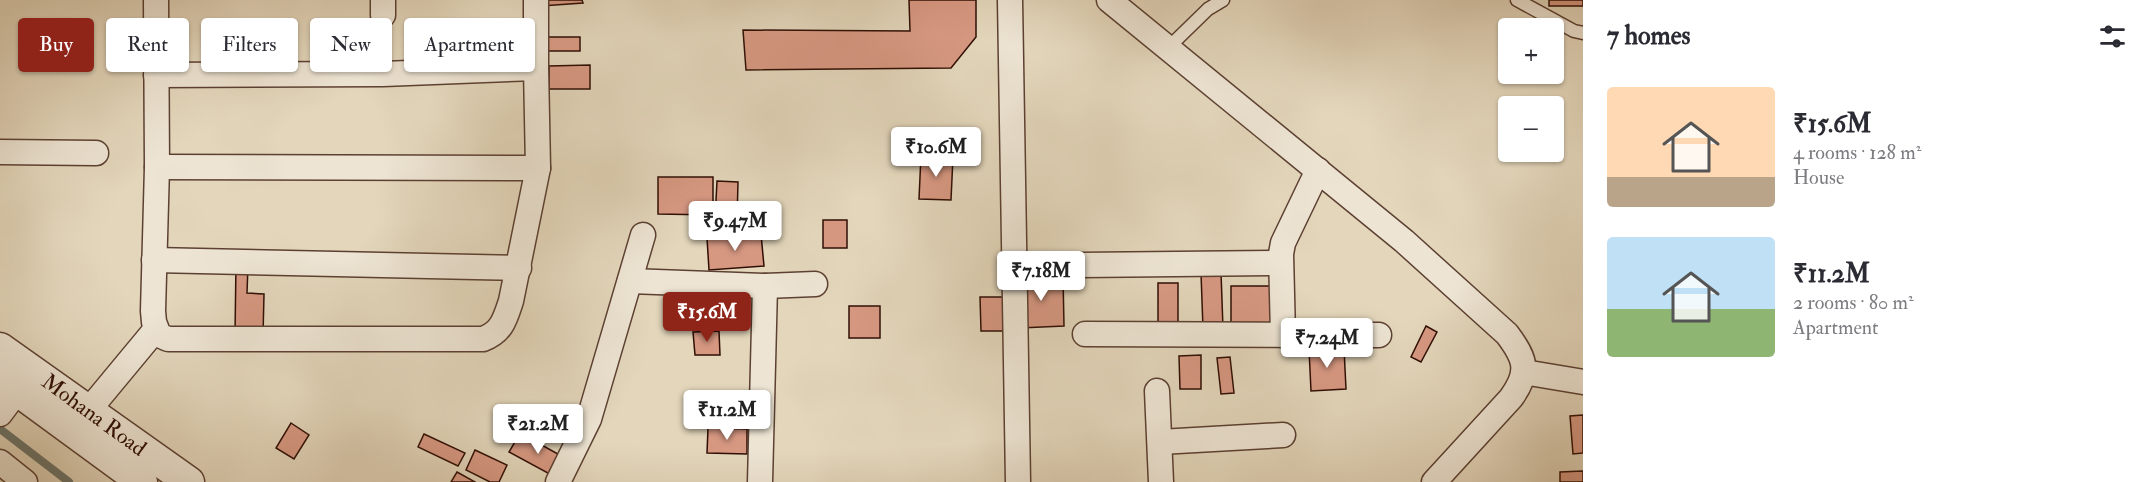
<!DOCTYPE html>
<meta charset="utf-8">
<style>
:root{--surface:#fff;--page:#f2f2f3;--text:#2b2b33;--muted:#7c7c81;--accent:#8f2418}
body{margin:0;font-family:"IM FELL Double Pica",serif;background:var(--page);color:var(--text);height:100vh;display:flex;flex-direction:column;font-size:22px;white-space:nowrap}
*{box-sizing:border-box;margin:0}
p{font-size:20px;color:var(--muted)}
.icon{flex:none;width:33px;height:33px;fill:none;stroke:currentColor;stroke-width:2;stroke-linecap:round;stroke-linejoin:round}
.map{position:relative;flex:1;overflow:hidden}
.details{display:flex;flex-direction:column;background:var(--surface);width:570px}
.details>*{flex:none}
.banner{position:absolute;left:18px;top:18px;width:570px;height:54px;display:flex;gap:12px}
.buttons{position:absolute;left:1498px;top:18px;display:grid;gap:12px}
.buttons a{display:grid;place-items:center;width:66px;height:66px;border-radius:6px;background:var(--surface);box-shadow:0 2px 4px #0004;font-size:30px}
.price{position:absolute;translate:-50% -51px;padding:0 14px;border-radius:6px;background:#fff;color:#222;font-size:20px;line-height:39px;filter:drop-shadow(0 2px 3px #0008)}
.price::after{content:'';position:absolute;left:50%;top:36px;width:18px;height:14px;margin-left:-9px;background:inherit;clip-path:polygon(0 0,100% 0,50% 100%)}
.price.selected{background:var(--accent);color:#fff}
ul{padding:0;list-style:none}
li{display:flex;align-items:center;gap:18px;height:150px;padding:0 24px}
li span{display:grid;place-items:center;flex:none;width:168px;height:120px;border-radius:6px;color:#555}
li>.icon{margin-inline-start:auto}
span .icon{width:72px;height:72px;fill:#fffc;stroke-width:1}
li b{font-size:26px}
h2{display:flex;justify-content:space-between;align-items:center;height:72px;padding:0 24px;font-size:26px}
.pill{padding:0 21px;border-radius:6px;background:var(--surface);box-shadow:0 2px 4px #0004;font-size:21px;line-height:54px}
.pill.selected{background:var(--accent);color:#fff}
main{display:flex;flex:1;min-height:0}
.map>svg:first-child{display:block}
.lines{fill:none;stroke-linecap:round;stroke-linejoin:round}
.stream{stroke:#6c756c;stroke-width:8}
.building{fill:#d79882;stroke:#2f0e04;stroke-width:1.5}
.service-casing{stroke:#5c4032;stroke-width:15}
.minor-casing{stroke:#5c4032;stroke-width:27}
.tertiary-casing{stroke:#5c4032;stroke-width:33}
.service{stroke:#ede4d3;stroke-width:12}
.minor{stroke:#ede4d3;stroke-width:24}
.tertiary{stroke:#ede4d3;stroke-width:30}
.labels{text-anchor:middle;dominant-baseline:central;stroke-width:6;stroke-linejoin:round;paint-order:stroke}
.street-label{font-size:22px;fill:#2f0e04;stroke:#ede4d3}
</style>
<main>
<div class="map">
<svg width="1583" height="482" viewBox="0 0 1583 482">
<rect width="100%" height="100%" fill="#e3d6bb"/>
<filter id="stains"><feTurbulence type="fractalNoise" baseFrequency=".00333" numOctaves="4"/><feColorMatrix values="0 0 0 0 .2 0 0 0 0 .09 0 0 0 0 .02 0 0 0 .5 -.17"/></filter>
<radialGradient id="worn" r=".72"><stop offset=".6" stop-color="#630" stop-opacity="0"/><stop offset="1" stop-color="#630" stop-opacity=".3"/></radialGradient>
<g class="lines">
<path class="stream" d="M0 429 69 482"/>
</g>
<g class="building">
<path d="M541 0H582L583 3 541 6Z"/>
<path d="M909 0H976V37L951 68 746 70 743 30 910 31Z"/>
<rect x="1549" y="0" width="34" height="6"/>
<rect x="543" y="37" width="37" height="14"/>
<path d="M590 65V89H549V66Z"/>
<path d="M921 155 953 157 951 200 919 199Z"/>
<path d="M658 177H713V215L658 214Z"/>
<path d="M717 181 738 182 737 221 715 220Z"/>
<rect x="823" y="220" width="24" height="28"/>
<path d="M761 234 764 266 709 270 707 238Z"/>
<path d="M236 264 248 265 247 293 264 294 263 336 235 335Z"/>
<path d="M1221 272 1223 328 1203 329 1201 273Z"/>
<path d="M1063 276 1064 326 1020 328 1018 277Z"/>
<path d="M1158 283H1178V328L1158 329Z"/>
<rect x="1231" y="286" width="40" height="43"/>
<path d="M980 297H1009L1010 331H981Z"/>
<rect x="849" y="306" width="31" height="32"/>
<path d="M1426 326 1437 332 1421 362 1411 357Z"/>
<path d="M719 331 720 355H695L693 332Z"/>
<path d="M1344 348 1346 389 1311 391 1309 349Z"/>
<path d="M1201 355V389H1180L1179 356Z"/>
<path d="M1230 357 1234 393 1221 394 1217 358Z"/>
<path d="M1583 415V453L1573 454 1570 416Z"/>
<path d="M291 423 309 435 294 459 276 448Z"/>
<path d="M708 428 747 429V454L707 453Z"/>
<path d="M520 433 567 459 557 478 509 452Z"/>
<path d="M424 434 465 453 458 466 418 447Z"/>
<path d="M475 450 507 465 499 482H490L466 470Z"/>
<path d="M1583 471V482H1560V472Z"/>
<path d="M457 472 475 482H451Z"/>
</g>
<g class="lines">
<defs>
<g id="service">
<path d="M1517 0 1574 31 1583 33"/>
<path d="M1168 48 1208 9 1223 0"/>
</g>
<g id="minor">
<path d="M156 0 157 167 153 311 154 322 159 335 168 339H483C502 332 505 319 511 301L538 168 536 68"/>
<path d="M383 0V15"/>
<path d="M1010 0 1018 482"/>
<path d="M1109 0 1404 241 1507 334C1526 359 1530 372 1511 398L1434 482"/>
<path d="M156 75 383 74 536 68V0"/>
<path d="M0 152 96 153"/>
<path d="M157 167 538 168"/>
<path d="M154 260 519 268"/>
<path d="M1080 265 1280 263"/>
<path d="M630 281 765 286 815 284"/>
<path d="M1085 334 1379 335"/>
<path d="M1283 335 1281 254 1283 243 1318 170"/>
<path d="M1524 372 1583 382"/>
<path d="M1157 391 1161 482"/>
<path d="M88 411 156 329"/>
<path d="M0 414 18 390"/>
<path d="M1160 442 1283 435"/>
<path d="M0 462 25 482"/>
<path d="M558 482 589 419 643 235"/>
<path d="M760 482 765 286"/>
</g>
<g id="tertiary">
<path d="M0 348 189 482"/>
<path d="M0 378 142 482"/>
</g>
</defs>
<use href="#service" class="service-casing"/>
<use href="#minor" class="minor-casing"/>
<use href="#tertiary" class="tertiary-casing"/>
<use href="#service" class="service"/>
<use href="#minor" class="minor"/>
<use href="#tertiary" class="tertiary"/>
</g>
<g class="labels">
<g class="street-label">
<text transform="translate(94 415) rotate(36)">Mohana Road</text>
</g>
</g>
<rect width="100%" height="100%" filter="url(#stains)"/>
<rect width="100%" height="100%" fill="url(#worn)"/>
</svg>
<div class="buttons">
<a>+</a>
<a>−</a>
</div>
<b class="price" style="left:936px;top:178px">₹10.6M</b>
<b class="price" style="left:735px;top:252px">₹9.47M</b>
<b class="price" style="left:1041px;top:302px">₹7.18M</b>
<b class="price selected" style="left:707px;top:343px">₹15.6M</b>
<b class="price" style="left:1327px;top:369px">₹7.24M</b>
<b class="price" style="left:727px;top:441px">₹11.2M</b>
<b class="price" style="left:538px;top:455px">₹21.2M</b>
<div class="banner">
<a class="pill selected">Buy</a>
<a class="pill">Rent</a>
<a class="pill">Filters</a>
<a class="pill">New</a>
<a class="pill">Apartment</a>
</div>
</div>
<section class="details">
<h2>7 homes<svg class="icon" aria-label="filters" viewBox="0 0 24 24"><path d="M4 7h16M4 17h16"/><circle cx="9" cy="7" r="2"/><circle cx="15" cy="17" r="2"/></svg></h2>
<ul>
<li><span style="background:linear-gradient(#ffd9b3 75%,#b9a48a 0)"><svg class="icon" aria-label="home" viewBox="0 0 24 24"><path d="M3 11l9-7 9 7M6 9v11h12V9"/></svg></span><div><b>₹15.6M</b><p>4 rooms · 128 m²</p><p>House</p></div></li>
<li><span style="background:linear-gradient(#bfe0f5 60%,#8fb573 0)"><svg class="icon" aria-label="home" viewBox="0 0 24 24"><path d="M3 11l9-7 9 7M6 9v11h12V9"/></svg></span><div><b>₹11.2M</b><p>2 rooms · 80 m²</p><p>Apartment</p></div></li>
</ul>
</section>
</main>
